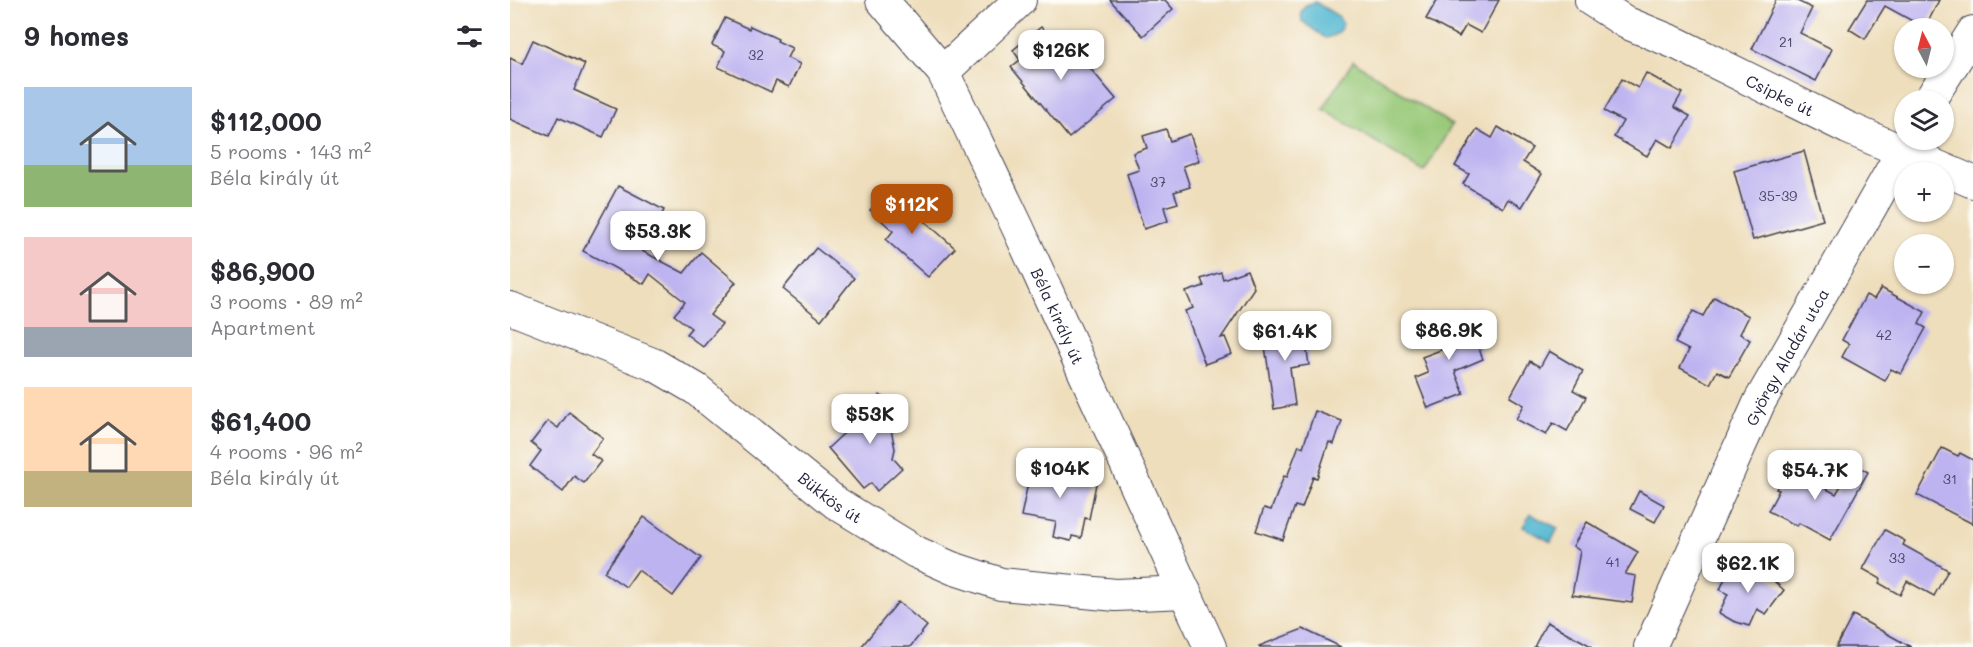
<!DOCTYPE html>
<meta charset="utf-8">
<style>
:root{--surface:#fff;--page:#f2f2f3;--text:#2b2b33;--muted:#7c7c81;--accent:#b45309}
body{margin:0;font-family:Mali,sans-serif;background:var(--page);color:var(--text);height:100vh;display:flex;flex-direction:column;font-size:22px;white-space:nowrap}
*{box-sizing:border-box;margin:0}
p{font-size:20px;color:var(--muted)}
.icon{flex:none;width:33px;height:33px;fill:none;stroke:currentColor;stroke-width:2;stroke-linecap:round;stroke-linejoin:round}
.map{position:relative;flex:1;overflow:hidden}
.drawer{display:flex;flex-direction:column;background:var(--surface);width:510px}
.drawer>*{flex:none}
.needle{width:39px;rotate:353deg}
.tools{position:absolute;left:1384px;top:18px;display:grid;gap:12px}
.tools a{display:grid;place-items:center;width:60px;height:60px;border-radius:50%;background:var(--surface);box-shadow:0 2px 4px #0004;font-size:30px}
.price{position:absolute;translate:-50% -51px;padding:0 14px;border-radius:12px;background:#fff;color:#222;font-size:20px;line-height:39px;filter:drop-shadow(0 2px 3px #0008)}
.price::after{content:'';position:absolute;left:50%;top:36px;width:18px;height:14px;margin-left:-9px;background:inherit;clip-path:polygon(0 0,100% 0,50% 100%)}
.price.current{background:var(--accent);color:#fff}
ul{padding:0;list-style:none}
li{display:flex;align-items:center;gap:18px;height:150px;padding:0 24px}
li span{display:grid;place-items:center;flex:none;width:168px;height:120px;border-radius:0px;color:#555}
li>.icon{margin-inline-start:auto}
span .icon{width:72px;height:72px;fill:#fffc;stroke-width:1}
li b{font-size:26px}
h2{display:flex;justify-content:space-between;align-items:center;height:72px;padding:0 24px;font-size:26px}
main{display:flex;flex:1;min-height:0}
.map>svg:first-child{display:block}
.green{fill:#99c979;stroke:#5e765a;stroke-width:1.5}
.water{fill:#53b8d1;stroke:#3a6d86;stroke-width:1.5}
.building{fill:#bdb3f0}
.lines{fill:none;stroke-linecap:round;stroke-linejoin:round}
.minor-casing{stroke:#413e4e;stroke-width:34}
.minor{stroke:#fff;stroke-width:32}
.labels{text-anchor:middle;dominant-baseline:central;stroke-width:4.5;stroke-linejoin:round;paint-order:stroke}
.number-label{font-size:14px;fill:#494668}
.street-label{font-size:16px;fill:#22223b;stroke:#fdfcf7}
</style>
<main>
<section class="drawer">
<h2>9 homes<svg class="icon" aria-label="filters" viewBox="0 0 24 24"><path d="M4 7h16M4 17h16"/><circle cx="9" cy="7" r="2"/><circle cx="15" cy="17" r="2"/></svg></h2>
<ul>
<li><span style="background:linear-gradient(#a9c7e8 65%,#8fb573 0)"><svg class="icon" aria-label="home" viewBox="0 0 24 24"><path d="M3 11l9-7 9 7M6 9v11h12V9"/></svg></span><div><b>$112,000</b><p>5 rooms · 143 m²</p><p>Béla király út</p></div></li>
<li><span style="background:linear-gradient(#f6c9c9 75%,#9aa5b1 0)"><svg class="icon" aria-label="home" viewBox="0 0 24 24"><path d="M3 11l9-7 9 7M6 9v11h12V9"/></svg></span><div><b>$86,900</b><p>3 rooms · 89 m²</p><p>Apartment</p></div></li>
<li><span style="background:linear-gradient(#ffd9b3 70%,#c2b280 0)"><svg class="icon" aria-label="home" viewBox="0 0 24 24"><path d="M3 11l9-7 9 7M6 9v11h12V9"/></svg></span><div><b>$61,400</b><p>4 rooms · 96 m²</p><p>Béla király út</p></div></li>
</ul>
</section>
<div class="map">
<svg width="1463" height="647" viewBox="0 0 1463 647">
<rect width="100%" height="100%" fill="#fdfcf7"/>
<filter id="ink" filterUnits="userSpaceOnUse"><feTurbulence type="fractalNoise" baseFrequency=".0167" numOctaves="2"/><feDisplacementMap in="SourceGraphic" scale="12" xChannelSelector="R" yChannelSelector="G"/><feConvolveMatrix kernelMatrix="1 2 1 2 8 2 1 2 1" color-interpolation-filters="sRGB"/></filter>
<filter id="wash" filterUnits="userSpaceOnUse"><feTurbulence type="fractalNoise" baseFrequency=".008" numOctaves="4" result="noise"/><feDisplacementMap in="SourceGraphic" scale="24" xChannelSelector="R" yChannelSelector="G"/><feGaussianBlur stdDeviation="1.35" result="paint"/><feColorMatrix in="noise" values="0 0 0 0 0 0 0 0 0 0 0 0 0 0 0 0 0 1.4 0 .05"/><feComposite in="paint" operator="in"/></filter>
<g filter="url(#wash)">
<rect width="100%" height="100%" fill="#eedebc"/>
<path class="green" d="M843 61 942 125 914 172 813 109Z"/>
<g class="water">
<path d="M805 2 828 16 833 24C829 33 825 36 815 38L792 21 791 12 796 5Z"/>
<path d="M1020 514 1048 528 1041 542 1013 527Z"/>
</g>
<g id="blocks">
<g class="building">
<path d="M600 0H655L663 9 633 36Z"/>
<path d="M927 0H989L971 33 956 25 949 37 916 19Z"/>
<path d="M1266 0H1285L1302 8 1290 33 1322 49 1306 81 1242 49Z"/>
<path d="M1357 0H1429L1415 28 1375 6 1355 39 1339 29Z"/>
<path d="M215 18 239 29 240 26 268 39 267 41 282 48 277 58 290 64 279 87 266 81 261 92 208 67 215 51 202 45Z"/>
<path d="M531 27 545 43 553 36 606 99 559 138 501 67 510 60 503 50Z"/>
<path d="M23 40 75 64 64 90 106 109 93 137 48 117 39 136 0 119V58L12 64Z"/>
<path d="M1136 73 1172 93 1164 107 1180 116 1162 148 1147 139 1137 156 1104 137 1113 121 1094 111 1112 79 1128 88Z"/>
<path d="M988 127 1022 148 1013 162 1032 174 1012 207 998 199 993 208 953 184 959 174 945 166 967 129 982 138Z"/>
<path d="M656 129 660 141 680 134 689 161 673 166 680 187 664 192 668 203 654 207 658 221 634 229 617 174 629 170 623 153 637 148 633 136Z"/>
<path d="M1294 151 1313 220 1243 240 1224 171Z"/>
<path d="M108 186 154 210 132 251 174 273 191 252 226 282 200 315 212 324 193 347 176 334 181 328 164 315 175 302 140 274 134 284 73 251Z"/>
<path d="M381 191 445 248 418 277 376 240 383 231 360 210Z"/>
<path d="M306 248 344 278 311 320 273 289Z"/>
<path d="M737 270 744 288 711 338 715 337 722 354 695 364 675 311 683 308 676 292 694 286 691 279 711 272 713 279Z"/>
<path d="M1371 288 1415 312 1409 324 1416 328 1391 374 1381 369 1375 381 1332 357 1339 344 1332 340 1356 295 1364 299Z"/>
<path d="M1204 297 1239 316 1230 334 1240 340 1219 377 1207 371 1200 384 1170 368 1179 350 1165 343 1183 311 1193 316Z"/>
<path d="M954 312 973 359 945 371 954 394 918 408 906 378 918 373 912 357 936 348 926 323Z"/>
<path d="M793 325 799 365 780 368 785 405 764 409 753 332Z"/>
<path d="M1039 351 1073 371 1063 390 1076 397 1057 431 1043 423 1036 435 1006 419 1014 405 1000 397 1020 361 1030 367Z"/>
<path d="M370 395 393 418 381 429 385 449 383 458 392 468 367 491 361 483 353 489 318 448 347 421 344 409 352 403 359 405Z"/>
<path d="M805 411 832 421 824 444 819 442 807 478 803 477 792 508 785 506 773 540 746 531 754 508 761 510 774 476 777 477 789 445 793 447Z"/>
<path d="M59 412 93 438 81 454 91 461 74 483 64 476 53 492 20 466 31 451 21 443 38 421 48 428Z"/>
<path d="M1432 448 1448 456 1450 453 1463 460V524L1407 495Z"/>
<path d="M522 464 578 473V477L587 479 579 519 575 518 571 538 562 536 561 541 543 537 546 522 511 516Z"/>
<path d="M1344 464 1358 472 1320 540 1289 523 1287 526 1258 511 1269 490 1266 489 1277 468 1326 494Z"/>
<path d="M1129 491 1154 505 1145 522 1120 509Z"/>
<path d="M134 517 191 558 163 596 128 570 116 587 94 572Z"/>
<path d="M1077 522 1128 552 1115 574 1126 576 1122 603 1062 595 1070 551 1063 546Z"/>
<path d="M1375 530 1395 541 1393 545 1438 570 1424 596 1397 581 1390 595 1369 583 1371 579 1353 569Z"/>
<path d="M1221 564 1250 569 1274 590 1256 614 1247 609 1239 626 1223 621 1209 613 1218 594 1210 590Z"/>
<path d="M388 602 417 626 400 647H351Z"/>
<path d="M1343 615 1401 647H1326Z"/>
<path d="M1037 622 1083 647H1024Z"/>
<path d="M793 629 831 647H750L749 646Z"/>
</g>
</g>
</g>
<g filter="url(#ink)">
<use href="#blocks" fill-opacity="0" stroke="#413e4e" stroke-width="1.5"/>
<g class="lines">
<defs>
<g id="minor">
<path id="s1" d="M372 0 433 72 508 228 700 647"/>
<path id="s2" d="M1081 0 1117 23 1168 44 1338 128 1463 182"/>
<path d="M433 72 510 0"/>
<path d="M1420 100 1463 32"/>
<path id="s3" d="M0 308 145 365 186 389 326 503 406 552 442 568 491 584 606 595 675 592"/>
<path id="s4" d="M1140 647 1250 401 1399 140"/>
</g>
</defs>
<use href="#minor" class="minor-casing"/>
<use href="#minor" class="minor"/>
</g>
</g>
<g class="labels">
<g class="number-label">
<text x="1276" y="41">21</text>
<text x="246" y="54">32</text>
<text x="648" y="181">37</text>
<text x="1268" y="195">35-39</text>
<text x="1374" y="334">42</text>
<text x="1440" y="478">31</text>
<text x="1387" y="557">33</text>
<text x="1103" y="561">41</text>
</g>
<g class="street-label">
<text stroke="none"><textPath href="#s2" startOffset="212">Csipke út</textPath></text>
<text stroke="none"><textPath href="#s1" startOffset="364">Béla király út</textPath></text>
<text stroke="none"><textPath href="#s4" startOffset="321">György Aladár utca</textPath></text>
<text stroke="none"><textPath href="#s3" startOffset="376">Bükkös út</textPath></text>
</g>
</g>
</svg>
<div class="tools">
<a><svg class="needle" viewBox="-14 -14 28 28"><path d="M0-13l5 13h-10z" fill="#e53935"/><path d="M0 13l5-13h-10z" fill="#7c7c81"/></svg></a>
<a><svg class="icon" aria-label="layers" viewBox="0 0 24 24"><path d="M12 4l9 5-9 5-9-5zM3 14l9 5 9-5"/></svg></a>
<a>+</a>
<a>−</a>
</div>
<b class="price" style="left:551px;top:81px">$126K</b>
<b class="price current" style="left:402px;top:235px">$112K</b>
<b class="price" style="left:148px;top:262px">$53.3K</b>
<b class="price" style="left:939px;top:361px">$86.9K</b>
<b class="price" style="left:775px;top:362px">$61.4K</b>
<b class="price" style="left:360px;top:445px">$53K</b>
<b class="price" style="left:550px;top:499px">$104K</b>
<b class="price" style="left:1305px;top:501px">$54.7K</b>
<b class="price" style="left:1238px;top:594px">$62.1K</b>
</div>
</main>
